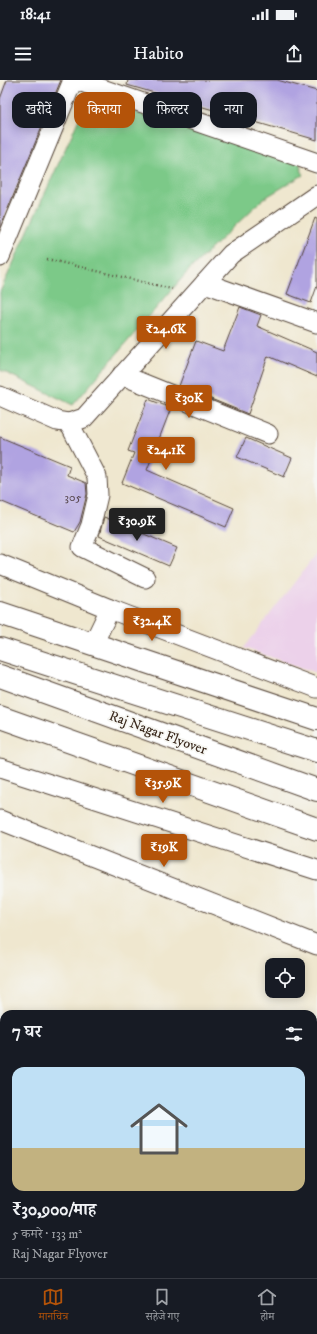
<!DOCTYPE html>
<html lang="hi">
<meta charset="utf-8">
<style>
:root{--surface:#171b24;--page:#20242c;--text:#f1f3f6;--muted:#9ea1a6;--line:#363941;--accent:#b45309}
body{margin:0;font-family:"IM FELL DW Pica","Noto Serif Devanagari",serif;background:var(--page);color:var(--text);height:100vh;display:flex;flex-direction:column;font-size:15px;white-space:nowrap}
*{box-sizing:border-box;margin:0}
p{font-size:13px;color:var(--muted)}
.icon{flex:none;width:22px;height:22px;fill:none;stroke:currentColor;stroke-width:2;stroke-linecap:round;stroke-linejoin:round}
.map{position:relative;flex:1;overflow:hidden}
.details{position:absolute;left:0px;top:930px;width:317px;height:268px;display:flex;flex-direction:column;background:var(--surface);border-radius:12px 12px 0 0;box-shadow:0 2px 10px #0003}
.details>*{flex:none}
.hud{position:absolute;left:12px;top:12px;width:293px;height:36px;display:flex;gap:8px}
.fabs{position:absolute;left:265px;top:878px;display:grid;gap:8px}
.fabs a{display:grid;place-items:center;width:40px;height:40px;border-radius:8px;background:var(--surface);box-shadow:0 2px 10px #0003;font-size:20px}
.price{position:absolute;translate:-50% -34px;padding:0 9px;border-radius:4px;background:var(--accent);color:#fff;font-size:13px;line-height:26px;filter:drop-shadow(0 1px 2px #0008)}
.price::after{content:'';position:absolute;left:50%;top:24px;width:12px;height:9px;margin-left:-6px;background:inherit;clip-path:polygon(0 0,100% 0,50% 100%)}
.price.on{background:#222;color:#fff}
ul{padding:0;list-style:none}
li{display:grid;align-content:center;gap:8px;height:212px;padding:0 12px}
li span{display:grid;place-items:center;height:124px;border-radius:12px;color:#555}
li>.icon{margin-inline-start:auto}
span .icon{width:72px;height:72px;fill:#fffc;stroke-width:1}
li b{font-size:17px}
h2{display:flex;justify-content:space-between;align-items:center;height:48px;padding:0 12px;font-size:17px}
.pill{padding:0 14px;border-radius:12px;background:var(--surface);box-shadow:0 2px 10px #0003;font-size:14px;line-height:36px}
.pill.on{background:var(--accent);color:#fff}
.status{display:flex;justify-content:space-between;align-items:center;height:28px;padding:0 20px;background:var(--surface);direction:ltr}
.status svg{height:11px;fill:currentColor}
header{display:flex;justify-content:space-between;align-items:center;height:52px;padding:0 12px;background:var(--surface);font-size:18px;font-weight:600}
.tabs{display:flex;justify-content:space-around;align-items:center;height:56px;border-top:1px solid var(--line);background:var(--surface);font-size:11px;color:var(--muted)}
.tabs a{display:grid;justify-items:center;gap:2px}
.tabs .on{color:var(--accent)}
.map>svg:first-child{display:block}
.built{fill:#ecd1ea}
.green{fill:#7bc988;stroke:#5b7a53}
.building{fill:#b0a3e1}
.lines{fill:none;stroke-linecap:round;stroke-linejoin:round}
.minor-casing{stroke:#564639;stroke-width:21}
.tertiary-casing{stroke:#564639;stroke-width:24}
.primary-casing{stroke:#564639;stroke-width:24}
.path{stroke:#564639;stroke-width:2.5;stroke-dasharray:1 3;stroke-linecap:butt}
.minor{stroke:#fff;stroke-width:19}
.tertiary{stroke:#fff;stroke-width:22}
.primary{stroke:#fff;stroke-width:22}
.labels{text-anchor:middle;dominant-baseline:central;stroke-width:3.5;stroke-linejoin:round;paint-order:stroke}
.number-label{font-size:12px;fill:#58484f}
.street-label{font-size:14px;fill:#3b2a1e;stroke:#f6f6f2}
</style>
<div class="status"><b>18:41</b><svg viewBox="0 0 49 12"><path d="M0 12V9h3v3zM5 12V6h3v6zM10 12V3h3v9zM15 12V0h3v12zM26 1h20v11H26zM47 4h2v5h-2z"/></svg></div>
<header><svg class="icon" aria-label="menu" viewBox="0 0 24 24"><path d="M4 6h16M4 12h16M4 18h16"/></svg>Habito<svg class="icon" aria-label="share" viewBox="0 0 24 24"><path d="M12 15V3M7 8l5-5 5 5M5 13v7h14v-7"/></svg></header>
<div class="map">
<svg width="317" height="1198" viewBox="0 0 317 1198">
<rect width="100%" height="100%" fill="#f6f6f2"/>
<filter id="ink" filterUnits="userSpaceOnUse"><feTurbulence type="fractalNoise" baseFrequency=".025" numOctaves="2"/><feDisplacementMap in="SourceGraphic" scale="8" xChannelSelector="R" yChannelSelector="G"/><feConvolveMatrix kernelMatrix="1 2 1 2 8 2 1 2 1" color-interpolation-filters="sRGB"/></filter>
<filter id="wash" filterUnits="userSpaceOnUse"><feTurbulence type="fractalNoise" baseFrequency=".012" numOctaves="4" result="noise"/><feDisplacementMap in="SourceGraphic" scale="16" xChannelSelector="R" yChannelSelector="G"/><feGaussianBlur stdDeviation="0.9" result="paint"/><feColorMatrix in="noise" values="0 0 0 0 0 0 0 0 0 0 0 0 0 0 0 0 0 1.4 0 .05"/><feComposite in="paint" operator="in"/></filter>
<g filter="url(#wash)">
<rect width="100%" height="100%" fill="#efe7cf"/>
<path class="built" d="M317 473V593L244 568Z"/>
<path class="green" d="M88 19 298 78 303 95 263 119 189 190 73 325 0 290V212Z"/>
<g id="blocks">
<g class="building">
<path d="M7 0H61L0 148V19Z"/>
<path d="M128 0H277L317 11V60L127 5Z"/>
<path d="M315 138 317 139V206L311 223 287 214Z"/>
<path d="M240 227 261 235 257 246 317 272V297L268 276 248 334 179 306 196 261 223 271Z"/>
<path d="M148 319 171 328 147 390 234 428 226 447 122 403 134 373 128 371Z"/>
<path d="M0 357 70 386 67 395 86 403 87 414 80 442 74 452 0 421Z"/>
<path d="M246 358 292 378 284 397 237 377Z"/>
<path d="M104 437 177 468 169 486 99 456Z"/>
</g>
</g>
</g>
<g filter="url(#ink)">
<use href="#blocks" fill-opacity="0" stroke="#564639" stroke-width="1"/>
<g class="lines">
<defs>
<g id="minor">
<path d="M76 0 317 83"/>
<path d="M0 177 73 0"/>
<path d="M205 203 317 243"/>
<path d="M122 295 268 354"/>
<path d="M0 316 57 341 69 343 84 338 231 174 317 115"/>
<path d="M69 343 97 397 98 415 91 445 82 467 145 498"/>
<path d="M0 484 110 529 317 608"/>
<path d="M93 564 110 529"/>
<path d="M0 688 317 790"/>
<path d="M0 740 317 865"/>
</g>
<g id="tertiary">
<path d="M0 533 317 639"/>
<path d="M0 637 317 749"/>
</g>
<g id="primary">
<path d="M0 569 317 671"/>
<path d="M0 596 317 710"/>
</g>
</defs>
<use href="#minor" class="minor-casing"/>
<use href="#tertiary" class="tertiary-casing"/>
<use href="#primary" class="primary-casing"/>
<path class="path" d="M47 179 172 209"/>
<use href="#minor" class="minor"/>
<use href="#tertiary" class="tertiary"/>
<use href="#primary" class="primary"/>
</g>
</g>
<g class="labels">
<g class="number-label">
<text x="73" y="417">305</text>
</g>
<g class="street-label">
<text transform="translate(158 653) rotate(20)">Raj Nagar Flyover</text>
</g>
</g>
</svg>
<div class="fabs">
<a><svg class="icon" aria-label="locate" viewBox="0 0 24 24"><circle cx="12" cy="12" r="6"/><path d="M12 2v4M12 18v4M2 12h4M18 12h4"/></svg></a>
</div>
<b class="price" style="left:166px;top:270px">₹24.6K</b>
<b class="price" style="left:189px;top:339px">₹30K</b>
<b class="price" style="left:166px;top:391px">₹24.1K</b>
<b class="price on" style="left:137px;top:462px">₹30.9K</b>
<b class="price" style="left:152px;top:562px">₹32.4K</b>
<b class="price" style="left:163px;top:724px">₹35.9K</b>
<b class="price" style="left:164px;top:788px">₹19K</b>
<div class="hud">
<a class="pill">खरीदें</a>
<a class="pill on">किराया</a>
<a class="pill">फ़िल्टर</a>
<a class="pill">नया</a>
</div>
<section class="details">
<h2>7 घर<svg class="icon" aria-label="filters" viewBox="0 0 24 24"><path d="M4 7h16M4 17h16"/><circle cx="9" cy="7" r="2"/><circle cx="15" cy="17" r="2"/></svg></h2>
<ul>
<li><span style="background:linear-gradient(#bfe0f5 65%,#c2b280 0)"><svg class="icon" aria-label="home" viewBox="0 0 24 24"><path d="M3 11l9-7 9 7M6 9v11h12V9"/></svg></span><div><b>₹30,900/माह</b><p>5 कमरे · 133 m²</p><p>Raj Nagar Flyover</p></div></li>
</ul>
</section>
</div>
<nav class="tabs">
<a class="on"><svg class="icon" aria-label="map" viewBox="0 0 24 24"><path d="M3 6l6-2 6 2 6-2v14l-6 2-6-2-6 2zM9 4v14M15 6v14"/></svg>मानचित्र</a>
<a><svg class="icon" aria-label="saved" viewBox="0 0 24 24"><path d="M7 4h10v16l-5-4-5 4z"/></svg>सहेजे गए</a>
<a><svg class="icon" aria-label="home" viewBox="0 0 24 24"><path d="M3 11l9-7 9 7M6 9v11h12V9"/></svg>होम</a>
</nav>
